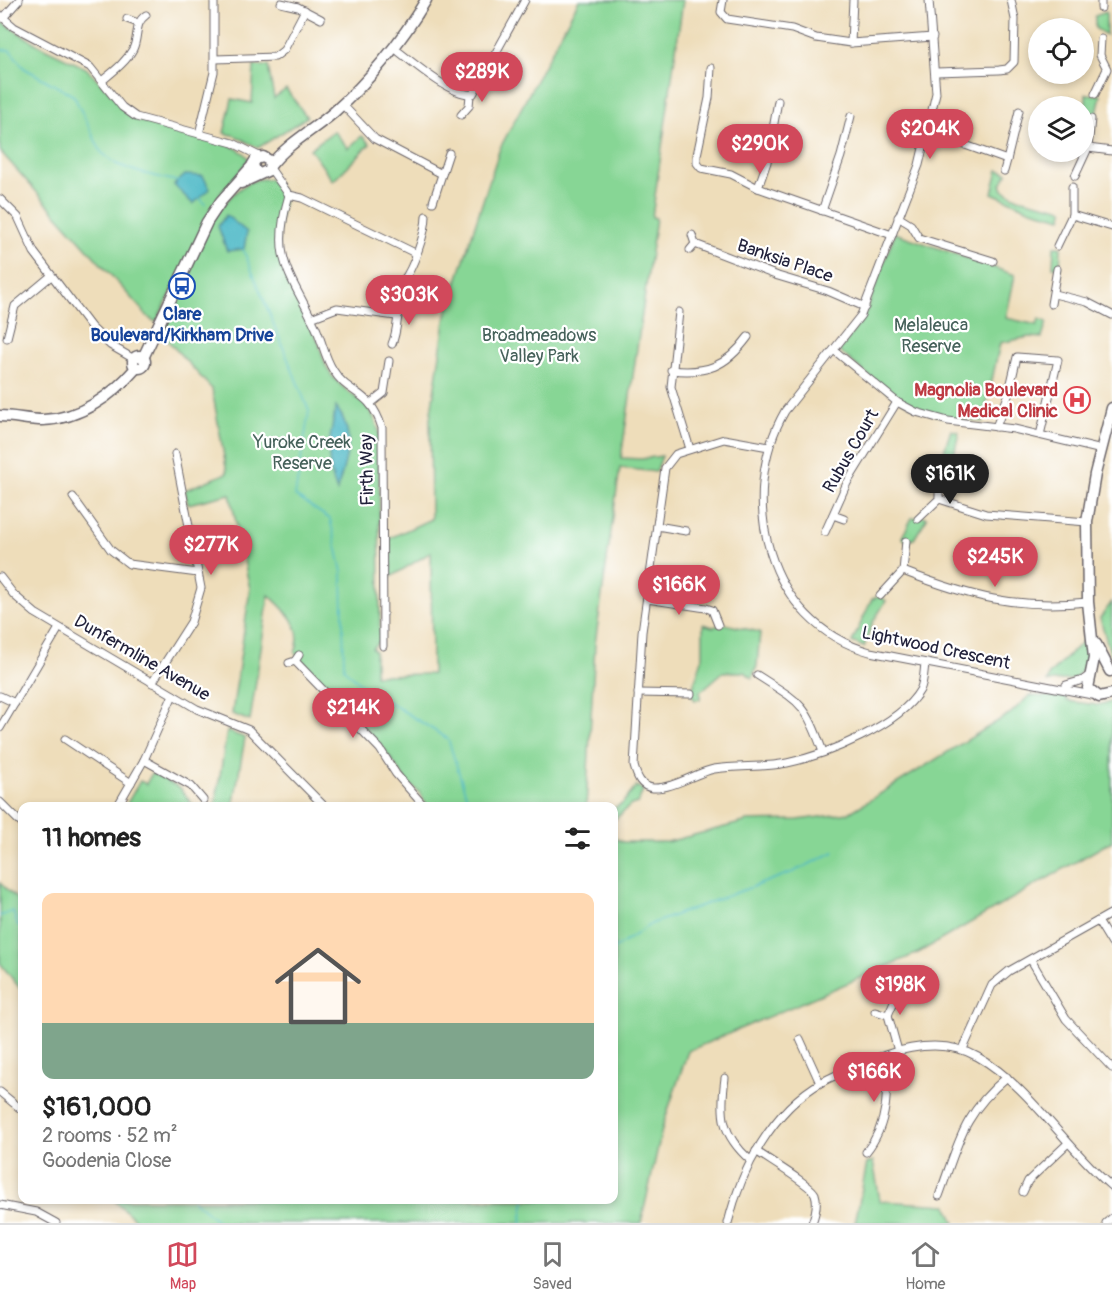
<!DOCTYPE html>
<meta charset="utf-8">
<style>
:root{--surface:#fff;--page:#f6f6f6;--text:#222;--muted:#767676;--line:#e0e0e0;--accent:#d1495b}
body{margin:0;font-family:Pangolin,sans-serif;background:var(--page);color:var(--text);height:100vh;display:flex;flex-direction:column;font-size:22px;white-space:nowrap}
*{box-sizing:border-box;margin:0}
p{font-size:20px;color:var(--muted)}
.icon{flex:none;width:33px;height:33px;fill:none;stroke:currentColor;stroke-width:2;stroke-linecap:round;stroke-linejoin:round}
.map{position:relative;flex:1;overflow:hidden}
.panel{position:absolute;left:18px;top:802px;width:600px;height:402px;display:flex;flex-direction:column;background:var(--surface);border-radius:12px;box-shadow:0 3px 9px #0003}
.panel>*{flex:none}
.controls{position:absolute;left:1028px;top:18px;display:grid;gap:12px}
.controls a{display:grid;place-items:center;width:66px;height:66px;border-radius:50%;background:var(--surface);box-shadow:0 3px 9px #0003;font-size:30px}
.price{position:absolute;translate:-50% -51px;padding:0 14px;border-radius:21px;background:var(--accent);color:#fff;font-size:20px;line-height:39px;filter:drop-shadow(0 2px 3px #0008)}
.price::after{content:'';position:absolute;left:50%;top:36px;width:18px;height:14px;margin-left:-9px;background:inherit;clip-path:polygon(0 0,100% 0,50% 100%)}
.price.current{background:#222;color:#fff}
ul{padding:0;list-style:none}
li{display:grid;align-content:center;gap:12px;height:318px;padding:0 24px}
li span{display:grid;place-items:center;height:186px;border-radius:12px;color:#555}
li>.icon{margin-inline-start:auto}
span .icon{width:108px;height:108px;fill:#fffc;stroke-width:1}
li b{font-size:26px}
h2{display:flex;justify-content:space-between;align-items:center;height:72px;padding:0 24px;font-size:26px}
.tab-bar{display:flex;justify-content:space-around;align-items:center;height:84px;border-top:2px solid var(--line);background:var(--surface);font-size:16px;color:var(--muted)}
.tab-bar a{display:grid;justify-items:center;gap:3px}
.tab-bar .current{color:var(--accent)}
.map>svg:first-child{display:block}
.green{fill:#87d695;stroke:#547c68;stroke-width:1.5}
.water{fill:#4bb8c6;stroke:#366d80;stroke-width:1.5}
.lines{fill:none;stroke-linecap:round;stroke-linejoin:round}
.stream{stroke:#4bb8c6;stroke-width:1.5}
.street-casing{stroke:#696367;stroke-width:9}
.secondary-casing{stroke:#696367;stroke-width:13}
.street{stroke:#fff;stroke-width:7}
.secondary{stroke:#fff;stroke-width:10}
.labels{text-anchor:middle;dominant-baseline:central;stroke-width:4.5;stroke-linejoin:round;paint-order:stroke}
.street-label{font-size:18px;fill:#22223b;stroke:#fff}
.transit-label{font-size:18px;font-weight:bold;fill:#164399;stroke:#fff}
.park-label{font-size:18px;fill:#45615a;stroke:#fff}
.health-label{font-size:18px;font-weight:bold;fill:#be3a42;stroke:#fff;text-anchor:end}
</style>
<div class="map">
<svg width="1112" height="1223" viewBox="0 0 1112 1223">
<rect width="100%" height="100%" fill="#fff"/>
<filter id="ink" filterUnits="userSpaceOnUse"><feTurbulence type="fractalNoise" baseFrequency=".0167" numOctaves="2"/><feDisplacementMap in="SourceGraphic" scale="12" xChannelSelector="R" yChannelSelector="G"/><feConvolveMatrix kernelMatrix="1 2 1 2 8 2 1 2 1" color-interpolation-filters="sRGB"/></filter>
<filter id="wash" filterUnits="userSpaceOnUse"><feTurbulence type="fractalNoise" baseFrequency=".008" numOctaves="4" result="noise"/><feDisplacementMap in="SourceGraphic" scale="24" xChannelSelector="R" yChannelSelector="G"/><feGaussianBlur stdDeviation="1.35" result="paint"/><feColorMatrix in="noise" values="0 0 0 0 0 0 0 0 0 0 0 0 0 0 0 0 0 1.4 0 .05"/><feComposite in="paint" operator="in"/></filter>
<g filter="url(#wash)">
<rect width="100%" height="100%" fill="#eeddba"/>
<g class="green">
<path d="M579 0H683L652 217 656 218 621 458 641 459 662 456 656 472 620 468 595 644 586 807H428L419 792 407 782 385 750 295 653C305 627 287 612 269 595L250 721 232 714 250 589 230 494 188 504 185 490 227 473 212 389 160 332C177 294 218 172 269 179L281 189 285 196C267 259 290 285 317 339 323 352 323 366 333 377 352 400 371 399 379 432L380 641 372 648 375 651V675L432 674 431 552 391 577 390 538 431 519 430 419 446 315 500 148Z"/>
<path d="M1106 12V35L1095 28V16Z"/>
<path d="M0 21 40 46 86 68 137 120 232 146 244 153 249 159 227 189 156 322 150 319 0 151Z"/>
<path d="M254 66H268L274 98 286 89 307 117 258 148 236 136 224 133 232 99 252 103Z"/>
<path d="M1086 94 1101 95 1096 119 1086 116Z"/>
<path d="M334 131 348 148 362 136 370 144 333 181 310 149Z"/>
<path d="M998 170 1008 173 1001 184 1003 190 1018 198 1064 209 1062 218 1031 210 992 193Z"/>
<path d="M895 233 1015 275 1006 318 1037 325 1039 319 1047 322 1042 338 1029 337 1000 343 983 422C961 419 939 418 918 409 889 396 864 371 839 351L864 317Z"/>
<path d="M1054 246H1061L1060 268 1053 267Z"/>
<path d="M951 430 959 432 950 473 936 475Z"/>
<path d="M924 516 927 518 914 539 906 541 902 537 912 518Z"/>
<path d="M880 596 886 601 873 622 864 647 852 642 872 599Z"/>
<path d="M1112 602V660L1100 618Z"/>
<path d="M703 624 713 627 725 624 760 632 757 666 752 678 745 672H723L700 692V699L695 700 691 694 703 656Z"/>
<path d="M1089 635 1091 657 1075 679 1047 682 1049 675Z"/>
<path d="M1029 696 1066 697 1067 701 1097 705 1112 702V841L918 953 688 1051 663 1125 641 1223H139L114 1200H317L351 1205 352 1200H614V838L623 842H667L748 821 798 820 849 813 1011 713Z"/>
<path d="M227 731 245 738 233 807H215Z"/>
<path d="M152 773 180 788 194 807H125L140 781 146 784Z"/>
<path d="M637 786 643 790 638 803 631 805 614 820V808L622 804Z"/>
<path d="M0 883 22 904V991L0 963Z"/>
<path d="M873 1161 880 1201 947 1205 955 1223H855L867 1163Z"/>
</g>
<g class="water">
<path d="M185 175 203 176 210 189 193 204 174 185Z"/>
<path d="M226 215 247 232 244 249 227 251 218 226Z"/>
<path d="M336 407C358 435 345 460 337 491 324 458 329 441 336 407Z"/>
</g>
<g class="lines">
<g class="stream">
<path d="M0 50H10L24 68 74 96 101 152 116 164 138 172 180 182"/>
<path d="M199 197 205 204"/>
<path d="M243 249 309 411 295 496 330 519 342 572 344 669 365 687 448 739 470 807"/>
<path d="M0 916 13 911 17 924 22 928"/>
<path d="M614 949 651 924 793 872 834 852"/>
<path d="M193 1200 220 1223"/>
<path d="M521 1223 525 1200"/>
</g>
</g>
</g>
<g filter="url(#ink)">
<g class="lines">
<defs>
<g id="street">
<path d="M723 0 721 12 727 19 792 29 816 38 851 43 933 37"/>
<path d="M929 0 936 93 919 165 861 315 785 411C736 496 767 624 870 652L1092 695"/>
<path d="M1101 0V8"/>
<path d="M281 3 298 7 321 19"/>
<path d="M0 15 14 27 90 67 122 107 136 117 233 143 261 157"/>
<path d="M3 18 19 0"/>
<path d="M127 19 138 23"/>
<path d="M851 43 853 0"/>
<path d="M394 48C411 61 452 97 473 94L525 0"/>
<path d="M215 59 275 57 284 50 305 10"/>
<path d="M711 68 709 98 697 155V163L701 168 731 174 758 188 892 235"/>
<path d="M936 72 999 70 1007 69 1014 62 1015 19 1011 0"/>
<path d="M103 80C114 71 126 62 133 49 139 37 134 23 146 15"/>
<path d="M1095 94 1107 69 1100 55 1101 39"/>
<path d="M342 104 375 139 442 174"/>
<path d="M461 115 469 106 470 95"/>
<path d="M929 132 1007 160 1019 111"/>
<path d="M199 134 214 72V0"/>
<path d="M1088 148 1112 151"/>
<path d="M270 168 289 195C270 259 290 272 316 328 322 341 325 358 333 370 349 396 370 389 382 428L383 646"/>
<path d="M1004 171 1007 160"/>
<path d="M1075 176 1088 148 1091 119"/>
<path d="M758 188 767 162 778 101"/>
<path d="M289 195 302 198 415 253"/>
<path d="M0 199 18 217 34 252 91 327 110 345 134 359"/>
<path d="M433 202 449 153"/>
<path d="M822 211 841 156 851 116"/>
<path d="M1072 215 1112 227"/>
<path d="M898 217 911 225 919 238 993 261"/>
<path d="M695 244 778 276 828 291 865 307"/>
<path d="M1057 246 1072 215V187"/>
<path d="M690 250 695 244 692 235"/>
<path d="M403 281C413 269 426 232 426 216"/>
<path d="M1054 294 1087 302 1112 315"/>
<path d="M1051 304 1057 269"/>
<path d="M679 312 671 387 690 449"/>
<path d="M311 318 337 308 396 316"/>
<path d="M7 338 15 306 51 276"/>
<path d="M392 344C398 330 397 314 401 299"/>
<path d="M835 351 897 402 916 412 948 421 1014 429 1102 450"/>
<path d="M671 370C706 374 726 367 748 337"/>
<path d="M370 404 384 393 389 361"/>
<path d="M996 427 1008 396 1017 357 1058 360 1040 435"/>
<path d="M769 447 724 439 676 454 665 468 642 632 634 766C637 777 641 787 653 788 673 789 695 773 714 769 738 765 763 768 787 763 826 755 900 725 920 690 924 682 924 671 925 663"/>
<path d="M73 497 111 550 129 564 198 573"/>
<path d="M939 499 986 514 1087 522"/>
<path d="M833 515 844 519"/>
<path d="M918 519 939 499V475"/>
<path d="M657 526 686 531"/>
<path d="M825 532 847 483 897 402"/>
<path d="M903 571C970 597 1015 609 1088 602"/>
<path d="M0 577 14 595 35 613 197 709 249 730 325 807"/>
<path d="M880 596 903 571 906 541"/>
<path d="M647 599 706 608 712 610 718 625"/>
<path d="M295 661 380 749 396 774 425 807"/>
<path d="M289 663 295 661 299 655"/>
<path d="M757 675C801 703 805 702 823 752"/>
<path d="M152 683 191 622 201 588 175 454"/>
<path d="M1066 685 1083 680 1091 674"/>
<path d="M638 693 691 694"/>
<path d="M0 696 15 703"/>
<path d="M0 728 59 628"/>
<path d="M65 739 131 783"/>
<path d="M144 760 191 786 203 800"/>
<path d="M0 802 22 824"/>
<path d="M117 807 144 760 173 695"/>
<path d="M1098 921 1112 944"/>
<path d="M1031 960 1066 1019 1112 1068"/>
<path d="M875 1011 888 1015 904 979"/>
<path d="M888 1015 898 1051"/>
<path d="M800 1039 820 1083"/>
<path d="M963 1049 992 985 1009 971 1112 913"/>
<path d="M725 1078C720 1115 721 1134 750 1160"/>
<path d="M0 1092 22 1110"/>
<path d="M756 1151C767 1159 811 1185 815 1194 818 1203 815 1215 812 1223"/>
<path d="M866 1152C889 1124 888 1090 885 1056"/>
<path d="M1023 1192 1028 1181 1067 1144"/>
<path d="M939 1196C959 1142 962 1115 1007 1077"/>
<path d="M0 1205 36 1212 56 1223"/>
<path d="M728 1223C741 1170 772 1110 822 1082 843 1071 864 1063 885 1055 915 1045 950 1041 978 1057 1027 1084 1067 1149 1112 1187"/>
<path d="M1106 1223 1112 1218"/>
</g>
<g id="secondary">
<path d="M270 166C287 144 312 131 333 113 370 80 401 42 426 0"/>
<path d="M241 183 269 170 270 161 263 157 256 159 253 164 255 171 260 174"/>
<circle cx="139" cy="362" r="6"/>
<path d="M143 358 207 222 221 201 253 165"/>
<path d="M1112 408 1095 474 1087 522 1088 602 1094 658 1088 688 1099 697 1112 694"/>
<path d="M0 416C14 416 28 420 43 420 80 419 113 395 136 368"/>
<path d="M1096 644 1110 671"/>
</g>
</defs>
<use href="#street" class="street-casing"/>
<use href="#secondary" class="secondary-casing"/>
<use href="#street" class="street"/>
<use href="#secondary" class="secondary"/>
</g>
</g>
<defs>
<symbol id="bus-ring" viewBox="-11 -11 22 22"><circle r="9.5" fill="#fff" stroke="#1a4fb4" stroke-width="1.5"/><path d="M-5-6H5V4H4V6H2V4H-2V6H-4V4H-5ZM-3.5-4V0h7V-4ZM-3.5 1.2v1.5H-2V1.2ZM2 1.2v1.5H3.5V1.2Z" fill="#1a4fb4"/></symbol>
<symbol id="hospital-ring" viewBox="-11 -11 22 22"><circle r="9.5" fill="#fff" stroke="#e0444e" stroke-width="1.5"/><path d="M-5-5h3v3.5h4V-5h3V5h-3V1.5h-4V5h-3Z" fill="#e0444e"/></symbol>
</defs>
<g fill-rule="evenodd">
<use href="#bus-ring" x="167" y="271" width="30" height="30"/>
<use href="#hospital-ring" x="1062" y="385" width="30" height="30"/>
</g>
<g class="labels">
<g class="street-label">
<text transform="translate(785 261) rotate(19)">Banksia Place</text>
<text transform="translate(851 451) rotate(-60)">Rubus Court</text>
<text transform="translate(367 470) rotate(-91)">Firth Way</text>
<text transform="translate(936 648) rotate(12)">Lightwood Crescent</text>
<text transform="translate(142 658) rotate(30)">Dunfermline Avenue</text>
</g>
<g class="transit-label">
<text x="182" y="314">Clare<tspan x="182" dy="21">Boulevard/Kirkham Drive</tspan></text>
</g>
<g class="park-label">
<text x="931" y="325">Melaleuca<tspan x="931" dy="21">Reserve</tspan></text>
<text x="539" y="335">Broadmeadows<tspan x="539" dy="21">Valley Park</tspan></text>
<text x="302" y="442">Yuroke Creek<tspan x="302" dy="21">Reserve</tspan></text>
</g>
<g class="health-label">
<text x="1058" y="390">Magnolia Boulevard<tspan x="1058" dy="21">Medical Clinic</tspan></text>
</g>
</g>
</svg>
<div class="controls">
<a><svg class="icon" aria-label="locate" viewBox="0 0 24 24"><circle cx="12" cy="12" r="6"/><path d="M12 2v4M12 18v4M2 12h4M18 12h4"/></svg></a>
<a><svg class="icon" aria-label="layers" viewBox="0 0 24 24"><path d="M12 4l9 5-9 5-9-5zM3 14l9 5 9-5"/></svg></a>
</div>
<b class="price" style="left:482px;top:103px">$289K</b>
<b class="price" style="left:930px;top:160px">$204K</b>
<b class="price" style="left:760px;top:175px">$290K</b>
<b class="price" style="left:409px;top:326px">$303K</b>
<b class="price current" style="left:950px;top:505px">$161K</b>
<b class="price" style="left:211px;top:576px">$277K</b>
<b class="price" style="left:995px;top:588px">$245K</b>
<b class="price" style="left:679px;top:616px">$166K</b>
<b class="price" style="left:353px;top:739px">$214K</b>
<b class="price" style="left:900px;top:1016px">$198K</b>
<b class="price" style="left:874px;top:1103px">$166K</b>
<section class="panel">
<h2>11 homes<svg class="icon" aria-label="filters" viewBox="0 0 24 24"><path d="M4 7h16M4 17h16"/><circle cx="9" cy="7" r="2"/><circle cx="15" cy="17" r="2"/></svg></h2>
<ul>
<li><span style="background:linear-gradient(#ffd9b3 70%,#7fa58c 0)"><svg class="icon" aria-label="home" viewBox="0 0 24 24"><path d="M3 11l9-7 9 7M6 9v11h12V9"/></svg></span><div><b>$161,000</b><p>2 rooms · 52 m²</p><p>Goodenia Close</p></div></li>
</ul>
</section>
</div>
<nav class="tab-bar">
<a class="current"><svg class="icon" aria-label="map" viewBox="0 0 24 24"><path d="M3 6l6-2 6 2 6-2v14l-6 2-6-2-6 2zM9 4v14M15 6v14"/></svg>Map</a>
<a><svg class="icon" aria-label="saved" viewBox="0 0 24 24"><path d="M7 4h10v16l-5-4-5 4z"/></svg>Saved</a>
<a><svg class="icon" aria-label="home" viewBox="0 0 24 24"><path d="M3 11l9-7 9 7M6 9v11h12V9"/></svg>Home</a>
</nav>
